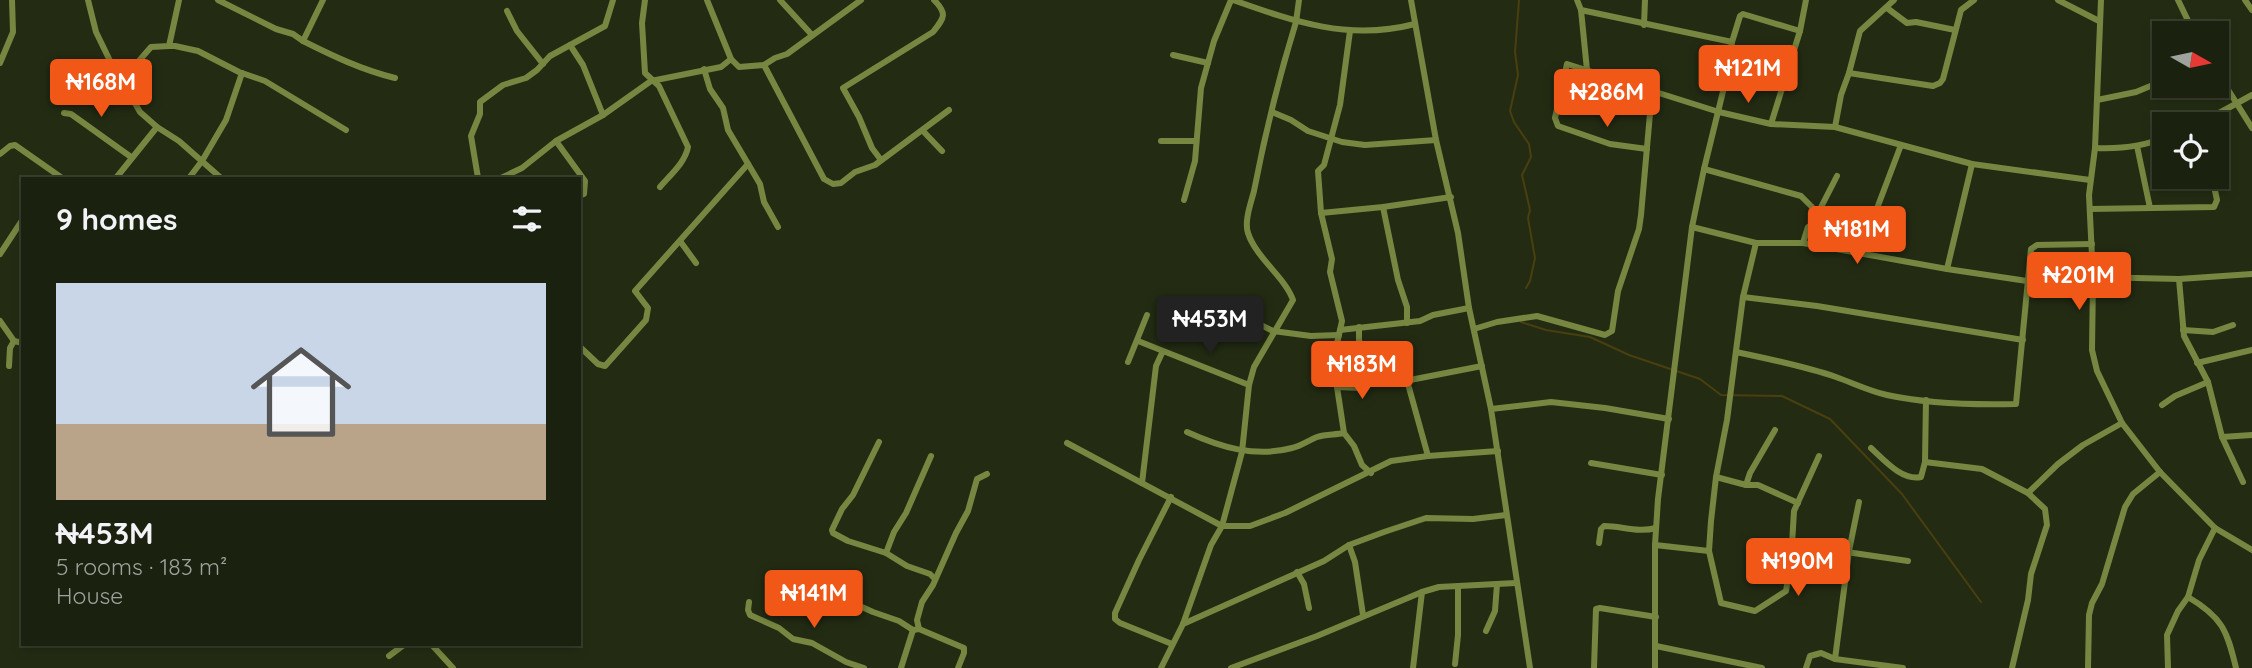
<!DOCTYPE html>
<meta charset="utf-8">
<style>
:root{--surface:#1a210e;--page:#272e1c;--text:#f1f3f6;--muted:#9fa39e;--line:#383e2e;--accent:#f15818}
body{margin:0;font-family:Quicksand,sans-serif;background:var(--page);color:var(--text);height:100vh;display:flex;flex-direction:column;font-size:26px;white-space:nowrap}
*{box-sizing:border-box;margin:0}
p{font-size:23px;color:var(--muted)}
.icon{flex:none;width:38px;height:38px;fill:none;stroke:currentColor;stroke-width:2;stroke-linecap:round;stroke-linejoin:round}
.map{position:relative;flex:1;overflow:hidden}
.drawer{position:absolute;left:21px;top:177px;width:560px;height:469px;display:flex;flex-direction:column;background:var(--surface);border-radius:0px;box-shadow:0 4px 10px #0003,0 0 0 2px var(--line)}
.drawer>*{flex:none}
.needle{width:46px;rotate:99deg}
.buttons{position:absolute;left:2152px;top:21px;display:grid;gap:14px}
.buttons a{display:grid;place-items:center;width:77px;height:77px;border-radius:0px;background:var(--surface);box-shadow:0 4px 10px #0003,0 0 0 2px var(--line);font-size:35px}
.price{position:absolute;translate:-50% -60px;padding:0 16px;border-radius:7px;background:var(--accent);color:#fff;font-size:23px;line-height:46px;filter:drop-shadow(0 2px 4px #0008)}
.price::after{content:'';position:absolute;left:50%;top:42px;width:21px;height:16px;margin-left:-10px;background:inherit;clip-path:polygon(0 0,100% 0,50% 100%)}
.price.selected{background:#222;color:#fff}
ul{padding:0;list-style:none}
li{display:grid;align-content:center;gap:14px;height:371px;padding:0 35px}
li+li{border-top:2px solid var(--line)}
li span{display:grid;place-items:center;height:217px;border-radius:0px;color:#555}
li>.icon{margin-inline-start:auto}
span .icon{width:126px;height:126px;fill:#fffc;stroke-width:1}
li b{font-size:30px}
h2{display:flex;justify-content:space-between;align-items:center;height:84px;padding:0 35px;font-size:30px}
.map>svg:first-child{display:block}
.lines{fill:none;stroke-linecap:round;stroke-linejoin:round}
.stream{stroke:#493f0f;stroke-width:2}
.street{stroke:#778741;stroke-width:6}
</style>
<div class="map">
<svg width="2252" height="668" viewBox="0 0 2252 668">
<rect width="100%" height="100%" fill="#232c13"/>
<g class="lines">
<g class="stream">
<path d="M1519 0 1515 52 1518 75 1510 111 1514 122 1529 144 1531 157 1522 175 1530 210 1528 218 1535 258 1530 281 1526 288"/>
<path d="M1521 322 1546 330 1590 337 1629 355 1700 379 1721 395 1782 396 1830 419 1902 494 1981 602"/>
</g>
<g class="street">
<path d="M88 0 96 32 113 67 125 77 129 93 140 112 157 127 179 141 221 178"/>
<path d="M218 0 276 29 293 34 303 41 323 0"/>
<path d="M645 0 642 23 645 73 659 86 688 147C685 163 670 175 660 187"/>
<path d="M707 0 731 59 739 67 764 65 775 58 787 54 861 0"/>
<path d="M780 0 812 35"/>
<path d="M1233 0C1295 22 1349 41 1415 24"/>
<path d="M1411 0 1436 140 1458 233 1469 308 1491 409 1530 668"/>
<path d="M1577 0 1581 10 1587 70"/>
<path d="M2058 0 2099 21"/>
<path d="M2101 0 2095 148 2089 195 2093 277 2092 350 2097 371 2122 423 2160 472 2215 528 2252 550"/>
<path d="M2178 0 2194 33"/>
<path d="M2245 0 2252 10"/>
<path d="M1887 8 1907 23 1916 22 1955 30"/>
<path d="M1581 10 1732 42"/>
<path d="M507 11 517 31 543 64"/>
<path d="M1644 25 1645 0"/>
<path d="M1350 31 1340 105 1324 165 1318 171 1321 213 1332 259 1330 272 1342 321 1332 366 1337 387 1344 433 1354 446 1362 465 1371 473"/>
<path d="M303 41C333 56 362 70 395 78"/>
<path d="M570 45 583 65 603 115"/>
<path d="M169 46H175L198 51 239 72 265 81 346 130"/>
<path d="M1173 55 1208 63"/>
<path d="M0 63 13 32 12 0"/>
<path d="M764 65 824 179 833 184 841 183 855 172 875 165 949 110"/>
<path d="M704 69 710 89 723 108 728 130 760 184 764 202 778 227"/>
<path d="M2217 72 2252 128"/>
<path d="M1849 73 1933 86 1940 83 1943 79 1961 10 1974 0"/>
<path d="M125 77 151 47 169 46 179 0"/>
<path d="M2097 100 2136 92 2165 80"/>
<path d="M1272 112 1291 120 1308 131 1342 142 1365 145 1436 140"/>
<path d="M64 113 71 114 131 157"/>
<path d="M1771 124 1800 31 1806 0"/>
<path d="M2199 124 2252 95"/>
<path d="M1835 127 1841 95 1849 73 1860 31 1894 0"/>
<path d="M923 131 942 151"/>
<path d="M556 141 585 181 584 194 579 196"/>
<path d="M1161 141H1196"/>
<path d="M2137 146 2150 208"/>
<path d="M2095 148C2119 149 2143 147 2165 137"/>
<path d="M1647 149 1610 144 1558 126 1555 118 1567 64 1719 112 1771 124 1835 127 1972 164 2090 180"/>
<path d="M0 154 10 146 15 145 62 178"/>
<path d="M881 160 872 148 859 117 843 88 933 32C944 18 948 14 934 0"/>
<path d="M1704 169 1801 196 1818 213 1829 247"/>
<path d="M116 178 157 127"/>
<path d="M189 178 202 161 226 120 242 73"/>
<path d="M478 178 471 136 480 114V102L503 85 526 78 537 70 550 56 605 26 613 0"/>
<path d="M501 178 522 168 556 141 603 115 651 81 721 67 731 59"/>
<path d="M1184 200 1195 161 1201 88 1214 41 1231 0"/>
<path d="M1383 207 1398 280 1407 307V323"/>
<path d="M2090 209 2214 207 2217 200 2212 177"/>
<path d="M1321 213 1383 207 1451 197"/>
<path d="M1818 213 1837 176"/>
<path d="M1692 227 1756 243H1803L1947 269 2027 281"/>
<path d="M680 241 696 263"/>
<path d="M1756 243 1743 297 1727 420 1716 477 1711 521 1709 551 1721 603 1755 611 1786 591 1791 561 1794 511 1819 456"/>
<path d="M1803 243 1808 227 1820 220"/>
<path d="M1867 253 1876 211 1901 145"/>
<path d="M0 254 23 219"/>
<path d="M1947 269 1972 164"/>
<path d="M2093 277 2179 279 2252 274"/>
<path d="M2179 279 2184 336 2208 382 2222 437 2243 482"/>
<path d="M1743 297 1817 306 2023 340"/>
<path d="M1219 304 1273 331 1311 336 1339 335"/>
<path d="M0 321 14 341 23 343"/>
<path d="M1359 327V341L1365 349 1370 375C1385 384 1398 377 1408 384L1428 456"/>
<path d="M1474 329 1497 322 1537 316 1605 335 1612 331 1618 291 1639 229 1641 215 1652 91"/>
<path d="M1340 330 1420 321 1433 315 1469 308"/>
<path d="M2183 330 2213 332 2233 325"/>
<path d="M1138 341 1249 385"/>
<path d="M579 346 598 364 605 366 646 320 648 308 635 291 748 164"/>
<path d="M1736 352C1769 359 1804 366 1836 377 1853 383 1869 391 1887 395 1928 404 1975 405 2016 404L2031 249 2037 245 2092 244"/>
<path d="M1128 362 1147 315"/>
<path d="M2197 363 2252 350"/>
<path d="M9 366 10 348 14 341"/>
<path d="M1405 381 1482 366"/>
<path d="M1337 387 1362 388 1378 379"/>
<path d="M2162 405 2175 396 2208 382"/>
<path d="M1491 409 1551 402 1605 408 1669 419"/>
<path d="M1187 432C1220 447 1255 458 1292 448 1301 446 1309 440 1317 437 1326 434 1335 435 1344 433"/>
<path d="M2222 437 2252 435"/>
<path d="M879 442 853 495 842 509 832 530 833 533 848 541 886 553 907 566 930 574 934 578"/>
<path d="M1067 443 1222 526H1250L1285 513 1391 461 1428 456 1498 451"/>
<path d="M1871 448C1884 460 1902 481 1921 477L1925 462 1926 400"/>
<path d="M1925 462 1982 469 2028 493 2045 509 2047 525 2031 574 2028 600 2012 668"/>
<path d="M1591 463 1662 475"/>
<path d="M1716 477 1746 485H1758L1798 503"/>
<path d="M1142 483 1156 366 1162 353"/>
<path d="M1746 485 1750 473 1775 430"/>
<path d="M2028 493 2058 464 2083 445 2122 423"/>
<path d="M1171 497 1139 560 1115 613V619L1120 623 1172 644"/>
<path d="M1599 543 1601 529 1604 526C1622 526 1638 533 1656 528"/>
<path d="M1792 544 1908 561"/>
<path d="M1349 545 1355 562 1363 615"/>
<path d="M1655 545 1709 551"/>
<path d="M886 553 894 532 906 513 931 456"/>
<path d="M1297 572 1304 584 1309 608"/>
<path d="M813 585 873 612 899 621 913 630 901 668"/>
<path d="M2188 597C2222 617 2227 630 2236 668"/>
<path d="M749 602 748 610 750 615 779 628 793 639 812 643 846 662 864 668"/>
<path d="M1183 624 1324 561 1349 545 1384 532 1426 518 1473 519 1506 515"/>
<path d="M919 629 964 648V653L958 668"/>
<path d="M913 630 919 629 917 620 922 602 933 585 956 533 968 511 977 479 987 474"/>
<path d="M1486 631 1495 611 1497 584"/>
<path d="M431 644 453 668"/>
<path d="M1656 646 1762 668"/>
<path d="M389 656 405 644"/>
<path d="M1835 659 1849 551 1859 502"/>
<path d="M1455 664 1458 635V587"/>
<path d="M1161 668 1183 624 1211 545 1222 526 1242 452 1249 385 1254 367 1293 300C1285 277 1256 258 1248 233 1244 221 1251 203 1254 191 1265 134 1279 77 1296 22L1299 0"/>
<path d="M1231 668 1317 636 1422 592 1439 587 1516 583"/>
<path d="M1413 668 1422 592"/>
<path d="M1594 668 1596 609 1600 608 1656 617"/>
<path d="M1655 668V545L1658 499 1692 227 1704 169 1728 71 1732 42 1740 16 1743 14 1800 31"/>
<path d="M1806 668 1810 656 1821 653 1835 659 1903 668"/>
<path d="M2088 668 2089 615 2092 603 2102 584 2125 507 2133 494 2160 472"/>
<path d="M2168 668 2167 635 2178 611 2188 597 2199 560 2215 528"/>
</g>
</g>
</svg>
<div class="buttons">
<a><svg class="needle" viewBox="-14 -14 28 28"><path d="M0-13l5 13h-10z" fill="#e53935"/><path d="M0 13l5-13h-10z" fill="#9fa39e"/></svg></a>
<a><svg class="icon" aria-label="locate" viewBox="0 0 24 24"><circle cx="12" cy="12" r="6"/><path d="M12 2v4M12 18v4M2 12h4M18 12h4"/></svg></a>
</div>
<b class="price" style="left:1748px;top:105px">₦121M</b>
<b class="price" style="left:101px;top:119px">₦168M</b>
<b class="price" style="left:1607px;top:129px">₦286M</b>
<b class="price" style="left:1857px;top:266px">₦181M</b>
<b class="price" style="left:2079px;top:312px">₦201M</b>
<b class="price selected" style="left:1210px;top:356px">₦453M</b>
<b class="price" style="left:1362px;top:401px">₦183M</b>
<b class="price" style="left:1798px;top:598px">₦190M</b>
<b class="price" style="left:814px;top:630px">₦141M</b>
<section class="drawer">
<h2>9 homes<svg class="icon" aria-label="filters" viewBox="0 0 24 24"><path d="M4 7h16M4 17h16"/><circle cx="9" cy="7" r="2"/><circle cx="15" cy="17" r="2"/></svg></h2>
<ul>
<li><span style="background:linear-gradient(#c9d6e8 65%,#b9a48a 0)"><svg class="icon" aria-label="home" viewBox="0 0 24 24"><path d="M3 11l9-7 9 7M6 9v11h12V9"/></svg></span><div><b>₦453M</b><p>5 rooms · 183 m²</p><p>House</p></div></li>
</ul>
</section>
</div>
